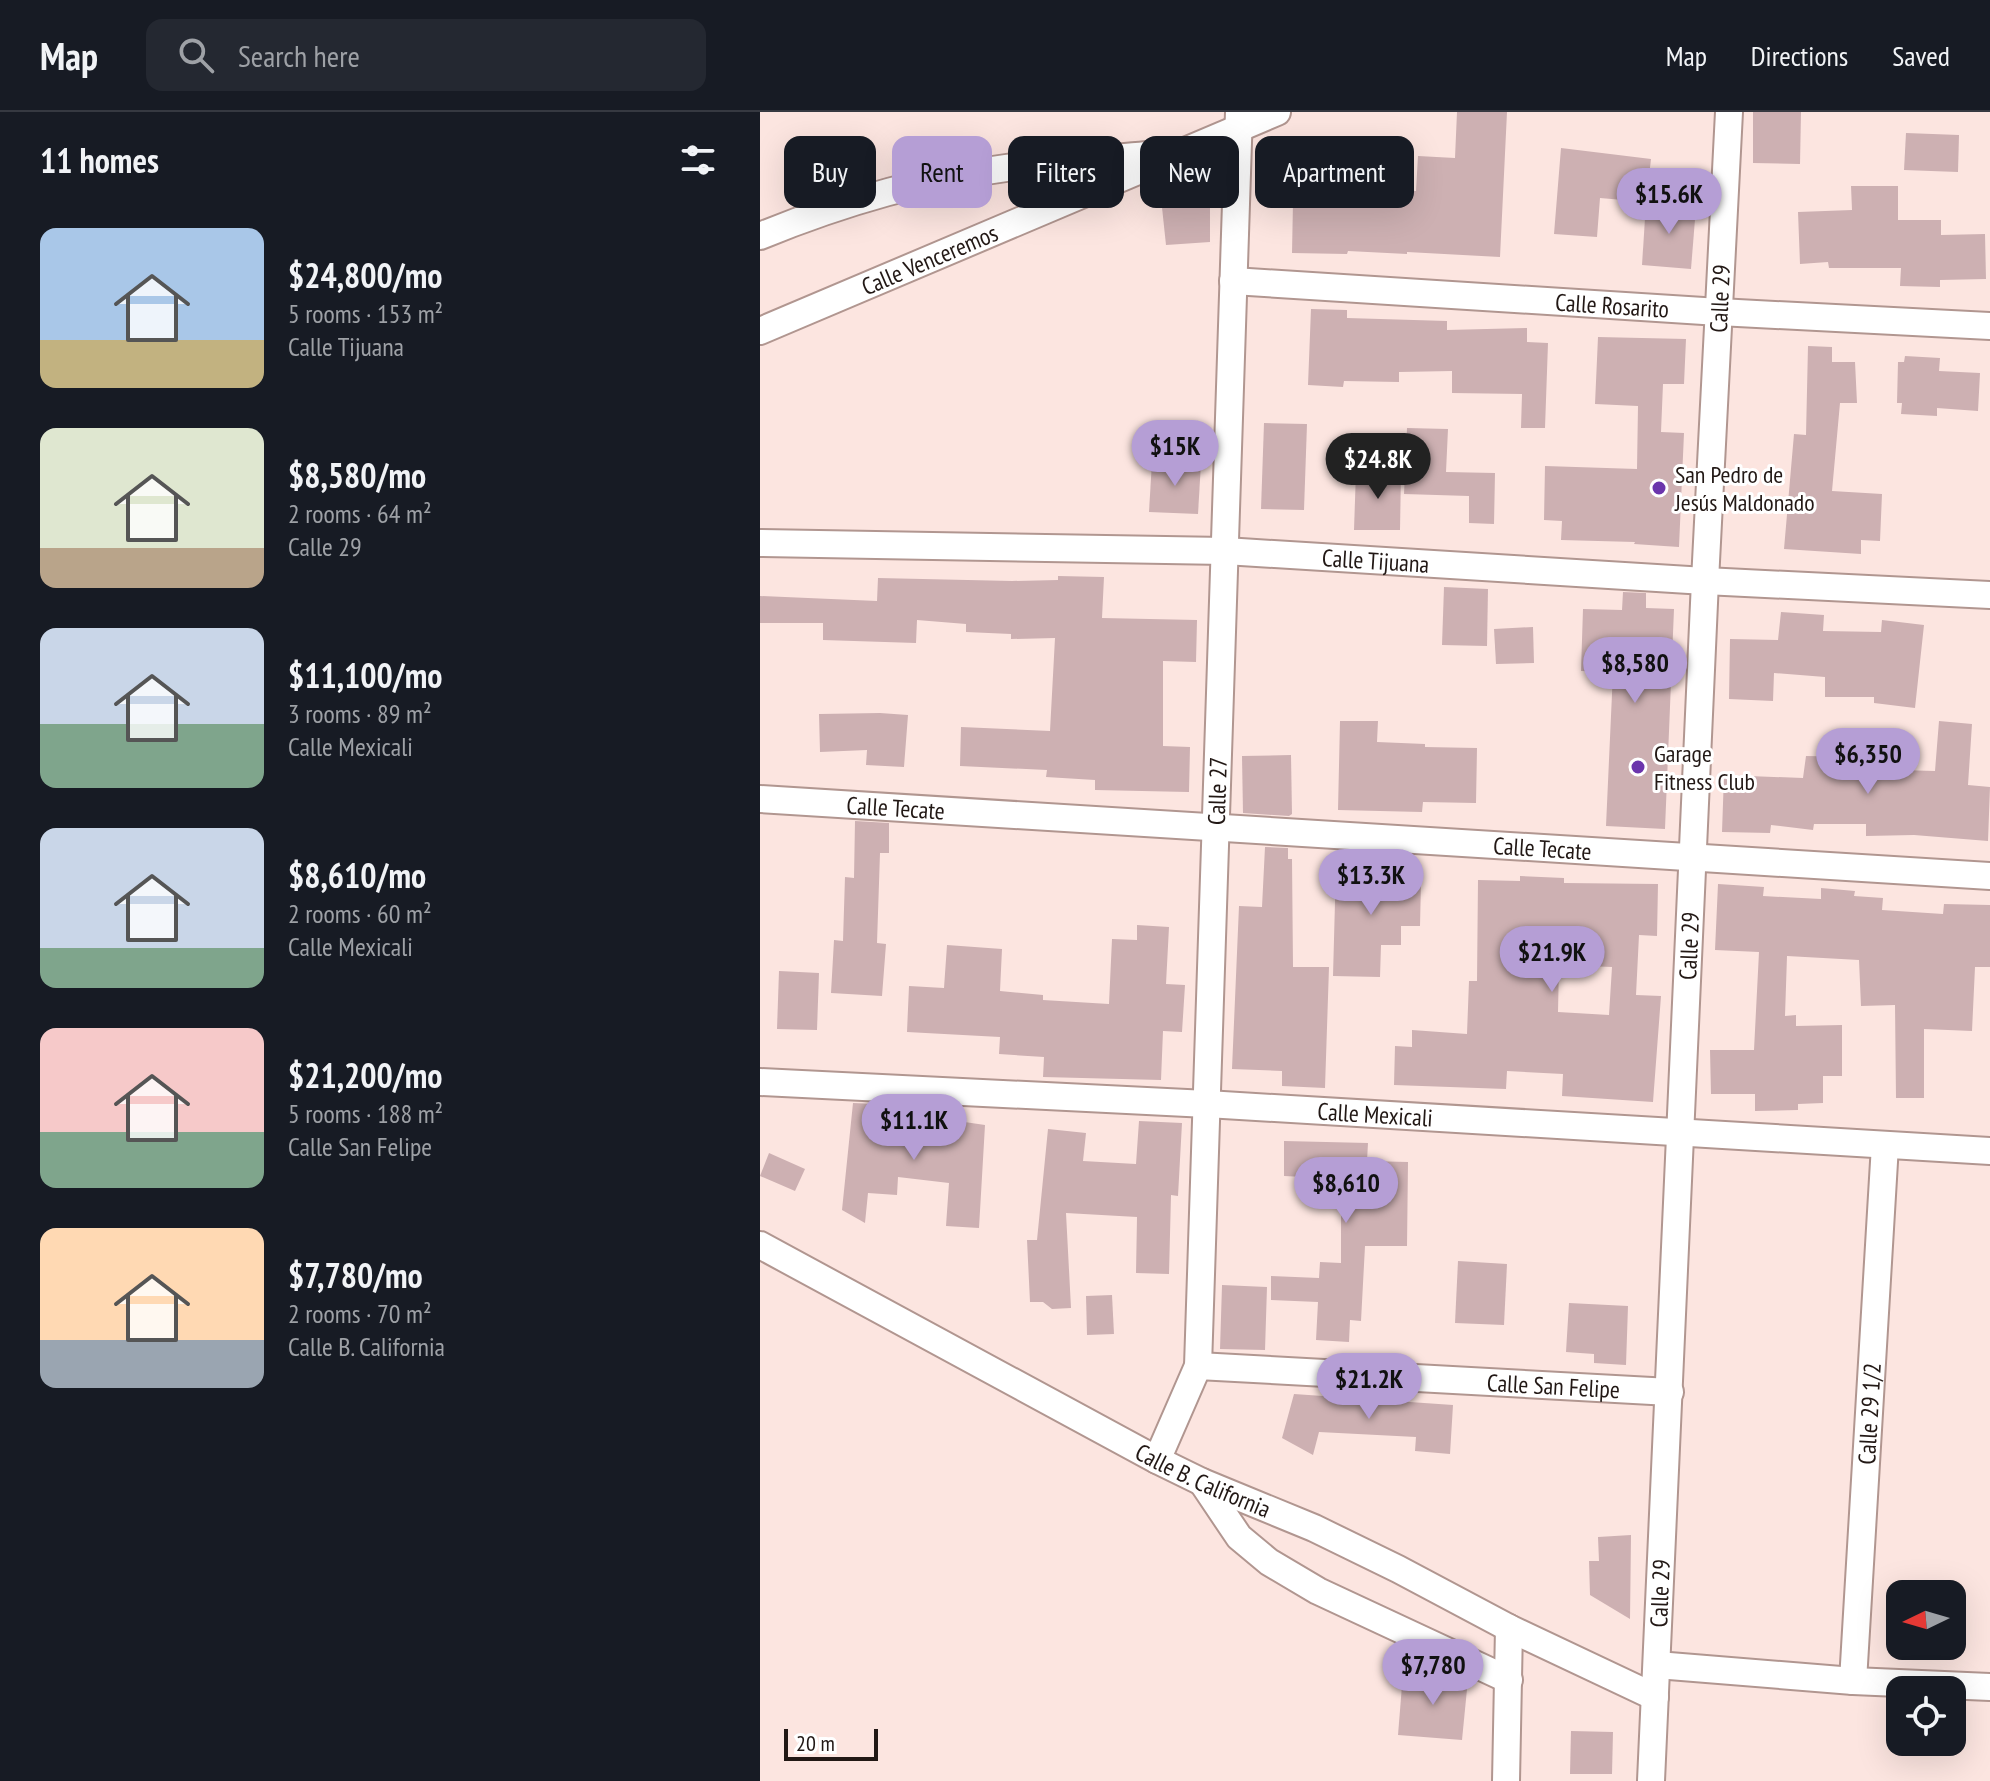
<!DOCTYPE html>
<meta charset="utf-8">
<style>
:root{--surface:#171b24;--page:#242831;--text:#f1f3f6;--muted:#9ea1a6;--line:#363941;--accent:#b59ed5}
body{margin:0;font-family:"PT Sans Narrow",sans-serif;background:var(--page);color:var(--text);height:100vh;display:flex;flex-direction:column;font-size:30px;white-space:nowrap}
*{box-sizing:border-box;margin:0}
p{font-size:26px;color:var(--muted)}
.icon{flex:none;width:44px;height:44px;fill:none;stroke:currentColor;stroke-width:2;stroke-linecap:round;stroke-linejoin:round}
.map{position:relative;flex:1;overflow:hidden}
.details{display:flex;flex-direction:column;background:var(--surface);width:760px}
.details>*{flex:none}
.top-card{position:absolute;left:24px;top:24px;width:760px;height:72px;display:flex;gap:16px}
.needle{width:52px;rotate:265deg}
.controls{position:absolute;left:1126px;top:1468px;display:grid;gap:16px}
.controls a{display:grid;place-items:center;width:80px;height:80px;border-radius:16px;background:var(--surface);box-shadow:0 8px 32px #0002;font-size:40px}
.scale{position:absolute;left:24px;bottom:20px;width:94px;box-sizing:border-box;padding-left:8px;border:4px solid #221815;border-top:0;font-size:22px;line-height:28px;white-space:nowrap;color:#221815;-webkit-text-stroke:6px #fff;paint-order:stroke}
.price{position:absolute;translate:-50% -68px;padding:0 18px;border-radius:28px;background:var(--accent);color:#111;font-size:26px;line-height:52px;filter:drop-shadow(0 2px 4px #0008)}
.price::after{content:'';position:absolute;left:50%;top:48px;width:24px;height:18px;margin-left:-12px;background:inherit;clip-path:polygon(0 0,100% 0,50% 100%)}
.price.on{background:#222;color:#fff}
ul{padding:0;list-style:none}
li{display:flex;align-items:center;gap:24px;height:200px;padding:0 40px}
li span{display:grid;place-items:center;flex:none;width:224px;height:160px;border-radius:16px;color:#555}
li>.icon{margin-inline-start:auto}
span .icon{width:96px;height:96px;fill:#fffc;stroke-width:1}
li b{font-size:34px}
h2{display:flex;justify-content:space-between;align-items:center;height:96px;padding:0 40px;font-size:34px}
.pill{padding:0 28px;border-radius:16px;background:var(--surface);box-shadow:0 8px 32px #0002;font-size:28px;line-height:72px}
.pill.on{background:var(--accent);color:#111}
header{display:flex;align-items:center;gap:48px;box-sizing:border-box;height:112px;padding:0 40px;background:var(--surface);border-bottom:2px solid var(--line)}
header strong{font-size:38px}
nav{display:flex;gap:44px;margin-inline-start:auto;font-size:28px}
.search{width:560px;height:72px;background:var(--page);display:flex;align-items:center;gap:20px;box-sizing:border-box;padding:0 28px;border-radius:16px;color:var(--muted);font-size:30px}
main{display:flex;flex:1;min-height:0}
.map>svg:first-child{display:block}
.building{fill:#cdb0b2;fill-rule:evenodd}
.lines{fill:none;stroke-linecap:round;stroke-linejoin:round}
.minor-casing{stroke:#b19690;stroke-width:30}
.minor{stroke:#fff;stroke-width:26}
.poi-dot{fill:#6b35ac;stroke:#fff;stroke-width:3}
.labels{text-anchor:middle;dominant-baseline:central;stroke-width:6;stroke-linejoin:round;paint-order:stroke}
.street-label{font-size:24px;fill:#221815;stroke:#fff}
.poi-label{font-size:24px;fill:#221815;stroke:#fff;text-anchor:start}
</style>
<header>
<strong>Map</strong>
<div class="search"><svg class="icon" aria-label="search" viewBox="0 0 24 24"><circle cx="10" cy="10" r="6"/><path d="M15 15l6 6"/></svg>Search here</div>
<nav><a>Map</a><a>Directions</a><a>Saved</a></nav>
</header>
<main>
<section class="details">
<h2>11 homes<svg class="icon" aria-label="filters" viewBox="0 0 24 24"><path d="M4 7h16M4 17h16"/><circle cx="9" cy="7" r="2"/><circle cx="15" cy="17" r="2"/></svg></h2>
<ul>
<li><span style="background:linear-gradient(#a9c7e8 70%,#c2b280 0)"><svg class="icon" aria-label="home" viewBox="0 0 24 24"><path d="M3 11l9-7 9 7M6 9v11h12V9"/></svg></span><div><b>$24,800/mo</b><p>5 rooms · 153 m²</p><p>Calle Tijuana</p></div></li>
<li><span style="background:linear-gradient(#dfe7d0 75%,#b9a48a 0)"><svg class="icon" aria-label="home" viewBox="0 0 24 24"><path d="M3 11l9-7 9 7M6 9v11h12V9"/></svg></span><div><b>$8,580/mo</b><p>2 rooms · 64 m²</p><p>Calle 29</p></div></li>
<li><span style="background:linear-gradient(#c9d6e8 60%,#7fa58c 0)"><svg class="icon" aria-label="home" viewBox="0 0 24 24"><path d="M3 11l9-7 9 7M6 9v11h12V9"/></svg></span><div><b>$11,100/mo</b><p>3 rooms · 89 m²</p><p>Calle Mexicali</p></div></li>
<li><span style="background:linear-gradient(#c9d6e8 75%,#7fa58c 0)"><svg class="icon" aria-label="home" viewBox="0 0 24 24"><path d="M3 11l9-7 9 7M6 9v11h12V9"/></svg></span><div><b>$8,610/mo</b><p>2 rooms · 60 m²</p><p>Calle Mexicali</p></div></li>
<li><span style="background:linear-gradient(#f6c9c9 65%,#7fa58c 0)"><svg class="icon" aria-label="home" viewBox="0 0 24 24"><path d="M3 11l9-7 9 7M6 9v11h12V9"/></svg></span><div><b>$21,200/mo</b><p>5 rooms · 188 m²</p><p>Calle San Felipe</p></div></li>
<li><span style="background:linear-gradient(#ffd9b3 70%,#9aa5b1 0)"><svg class="icon" aria-label="home" viewBox="0 0 24 24"><path d="M3 11l9-7 9 7M6 9v11h12V9"/></svg></span><div><b>$7,780/mo</b><p>2 rooms · 70 m²</p><p>Calle B. California</p></div></li>
</ul>
</section>
<div class="map">
<svg width="1230" height="1669" viewBox="0 0 1230 1669">
<rect width="100%" height="100%" fill="#fce5e0"/>
<g class="building">
<path d="M697 0H747L740 145 647 140V142L588 139 587 142 532 141 533 90 596 92 597 76 656 79 658 44 695 46Z"/>
<path d="M993 0H1041L1040 52 993 51Z"/>
<path d="M1146 21 1199 23 1198 60 1144 58Z"/>
<path d="M801 36 891 47 886 90 840 86 837 125 794 122Z"/>
<path d="M450 68V130L406 133 401 86Z"/>
<path d="M1091 74H1138V108H1181V123L1225 122 1226 167 1180 168V175L1140 174 1141 156H1069L1068 150 1040 152 1038 100 1092 98Z"/>
<path d="M886 91 936 95 931 157 882 153Z"/>
<path d="M551 197 587 198V206L687 209V218L767 216V230L788 231 785 316H761L762 282 692 281V259L639 260V270L584 269 583 275 548 273Z"/>
<path d="M838 225 926 227 924 272H903L901 320 924 321 919 435 874 432 875 430 801 428 802 409 784 408 785 354 877 357 878 294 835 292Z"/>
<path d="M1048 234 1072 235V250H1095L1097 291H1080L1072 379 1122 382 1120 429 1101 428V442L1024 437 1034 322 1046 323Z"/>
<path d="M1145 244 1180 246 1179 259 1220 261 1218 299 1177 296V304L1141 302 1142 291H1137L1138 250H1144Z"/>
<path d="M504 311 547 312 544 398 501 397Z"/>
<path d="M647 316 688 317 686 360 735 361 734 412 709 411V384L644 382Z"/>
<path d="M392 349 441 351 438 402 389 400Z"/>
<path d="M596 359 641 360 640 418H594Z"/>
<path d="M298 464 344 465 342 506 437 508 436 550 403 549V634L430 635 429 680 335 678V668L286 665 287 658 200 654 201 615 290 619 295 526 251 527V522L206 520V512L157 508 156 531 63 528V511H0V484L117 489 118 466 252 469 298 468Z"/>
<path d="M684 475 728 477 727 534 682 533Z"/>
<path d="M863 480 886 481V496L914 497 905 717 846 714 853 560 821 559 823 497 862 498Z"/>
<path d="M1021 500 1064 503 1063 519 1121 520 1122 508 1164 513 1155 596 1114 591V585H1065V565L1014 561 1013 589 969 587 970 527 1018 528Z"/>
<path d="M773 515 774 551 736 552 734 517Z"/>
<path d="M120 601 148 603 144 655 106 653 107 638 60 640 59 602Z"/>
<path d="M580 609H618L617 630 665 632V635L717 636 716 691 663 690 662 700 578 698Z"/>
<path d="M1179 609 1212 612 1208 673 1230 675 1228 729 1154 723 1106 724V712H1054L1053 718 1011 713 1010 721 962 720 964 663 1043 666 1046 644 1100 645V657L1175 659Z"/>
<path d="M531 643 532 702 529 704 483 701 482 644Z"/>
<path d="M95 709 129 711V741H120L117 831 126 832 122 884 71 881 74 828 83 829 85 765 94 766Z"/>
<path d="M505 735 528 736V747H532L533 855H569L565 976 522 974V959L472 957 479 794 502 795Z"/>
<path d="M576 753 648 759V770H661L660 814H641V833H621L620 865 573 864Z"/>
<path d="M760 764 804 766V771L898 772 897 824 879 823 876 883 901 884 893 990 802 984 803 962 747 959 746 977 634 973 635 934 652 935V918L707 922 709 869H717L718 768 760 769ZM799 853 852 855 849 903 798 900Z"/>
<path d="M958 772 1004 775 1003 784 1061 787V776L1095 779 1094 784 1123 786 1122 798 1183 802 1184 792 1230 793V855H1215L1212 919 1164 917V986H1136L1135 893 1101 894 1099 848 1027 844 1025 904 1036 903V914L1082 913V964H1063V991L1038 992V998L995 999V982H951L950 938H994L999 840 955 838Z"/>
<path d="M377 813 409 815 406 872 425 873 422 920 403 919 401 968 283 965 284 945 239 942 240 925 147 920 149 874 184 876 187 833 242 837 240 879 283 883V888L349 892 352 827 377 828Z"/>
<path d="M19 859 59 861 57 918 17 917Z"/>
<path d="M93 991 116 992 114 1008 169 1012V1009L190 1011 191 1008 225 1013 219 1116 186 1114 189 1071 138 1065 137 1083 108 1081 105 1111 82 1098Z"/>
<path d="M379 1009 422 1011 418 1084 411 1083 409 1162 376 1161 377 1105 306 1101 311 1196 292 1197 283 1190H270L267 1128H277L288 1017 326 1021 323 1049 376 1052Z"/>
<path d="M524 1029 608 1031 607 1049 648 1050 647 1134H605L601 1209 590 1208 589 1230 556 1228 558 1190 511 1188V1164L559 1166 560 1150 581 1151V1088H544V1065L524 1064Z"/>
<path d="M9 1041 45 1057 35 1079 0 1064Z"/>
<path d="M698 1149 747 1152 744 1213 695 1211Z"/>
<path d="M462 1173 507 1175 505 1238 460 1237Z"/>
<path d="M352 1183 354 1222 327 1223 326 1184Z"/>
<path d="M809 1191 868 1194 866 1253 834 1251V1242L806 1240Z"/>
<path d="M534 1282 693 1293 690 1342 655 1339 656 1325 559 1320 553 1343 522 1326Z"/>
<path d="M871 1423 870 1507 830 1483 829 1449H839L838 1425Z"/>
<path d="M643 1561 708 1567 702 1628 638 1623Z"/>
<path d="M811 1619 853 1620 852 1662H810Z"/>
</g>
<g class="lines">
<defs>
<g id="minor">
<path d="M0 124C78 92 162 67 246 56 296 50 347 47 398 42"/>
<path id="s1" d="M473 169 959 200 1230 214"/>
<path id="s2" d="M0 219 517 0"/>
<path id="s3" d="M0 431 465 439 945 469 1230 483"/>
<path id="s4" d="M0 687 1230 764"/>
<path id="s5" d="M0 970 447 992 1230 1039"/>
<path id="s6" d="M0 1133 397 1348 442 1370 554 1416 638 1457 749 1516 895 1585"/>
<path id="s7" d="M438 1254 910 1280"/>
<path id="s8" d="M397 1348 438 1254 479 0"/>
<path d="M442 1370 479 1425 509 1450 558 1479 749 1568"/>
<path d="M897 1553 1093 1569 1230 1575"/>
<path id="s9" d="M1093 1569 1125 1033"/>
<path d="M746 1669 749 1516"/>
<path id="s10" d="M891 1669 945 469 969 0"/>
</g>
</defs>
<use href="#minor" class="minor-casing"/>
<use href="#minor" class="minor"/>
</g>
<g class="poi-dot">
<circle cx="899" cy="376" r="8"/>
<circle cx="878" cy="655" r="8"/>
</g>
<g class="labels">
<g class="street-label">
<text stroke="none"><textPath href="#s2" startOffset="184">Calle Venceremos</textPath></text>
<text stroke="none"><textPath href="#s10" startOffset="1484">Calle 29</textPath></text>
<text stroke="none"><textPath href="#s1" startOffset="380">Calle Rosarito</textPath></text>
<text stroke="none"><textPath href="#s3" startOffset="616">Calle Tijuana</textPath></text>
<text stroke="none"><textPath href="#s8" startOffset="678">Calle 27</textPath></text>
<text stroke="none"><textPath href="#s4" startOffset="136">Calle Tecate</textPath></text>
<text stroke="none"><textPath href="#s4" startOffset="784">Calle Tecate</textPath></text>
<text stroke="none"><textPath href="#s10" startOffset="836">Calle 29</textPath></text>
<text stroke="none"><textPath href="#s5" startOffset="616">Calle Mexicali</textPath></text>
<text stroke="none"><textPath href="#s7" startOffset="356">Calle San Felipe</textPath></text>
<text stroke="none"><textPath href="#s9" startOffset="268">Calle 29 1/2</textPath></text>
<text stroke="none"><textPath href="#s6" startOffset="502">Calle B. California</textPath></text>
<text stroke="none"><textPath href="#s10" startOffset="188">Calle 29</textPath></text>
</g>
<g class="poi-label">
<text x="915" y="362">San Pedro de<tspan x="915" dy="28">Jesús Maldonado</tspan></text>
<text x="894" y="641">Garage<tspan x="894" dy="28">Fitness Club</tspan></text>
</g>
</g>
</svg>
<div class="controls">
<a><svg class="needle" viewBox="-14 -14 28 28"><path d="M0-13l5 13h-10z" fill="#e53935"/><path d="M0 13l5-13h-10z" fill="#9ea1a6"/></svg></a>
<a><svg class="icon" aria-label="locate" viewBox="0 0 24 24"><circle cx="12" cy="12" r="6"/><path d="M12 2v4M12 18v4M2 12h4M18 12h4"/></svg></a>
</div>
<div class="scale">20 m</div>
<b class="price" style="left:909px;top:124px">$15.6K</b>
<b class="price" style="left:415px;top:376px">$15K</b>
<b class="price on" style="left:618px;top:389px">$24.8K</b>
<b class="price" style="left:875px;top:593px">$8,580</b>
<b class="price" style="left:1108px;top:684px">$6,350</b>
<b class="price" style="left:611px;top:805px">$13.3K</b>
<b class="price" style="left:792px;top:882px">$21.9K</b>
<b class="price" style="left:154px;top:1050px">$11.1K</b>
<b class="price" style="left:586px;top:1113px">$8,610</b>
<b class="price" style="left:609px;top:1309px">$21.2K</b>
<b class="price" style="left:673px;top:1595px">$7,780</b>
<div class="top-card">
<a class="pill">Buy</a>
<a class="pill on">Rent</a>
<a class="pill">Filters</a>
<a class="pill">New</a>
<a class="pill">Apartment</a>
</div>
</div>
</main>
